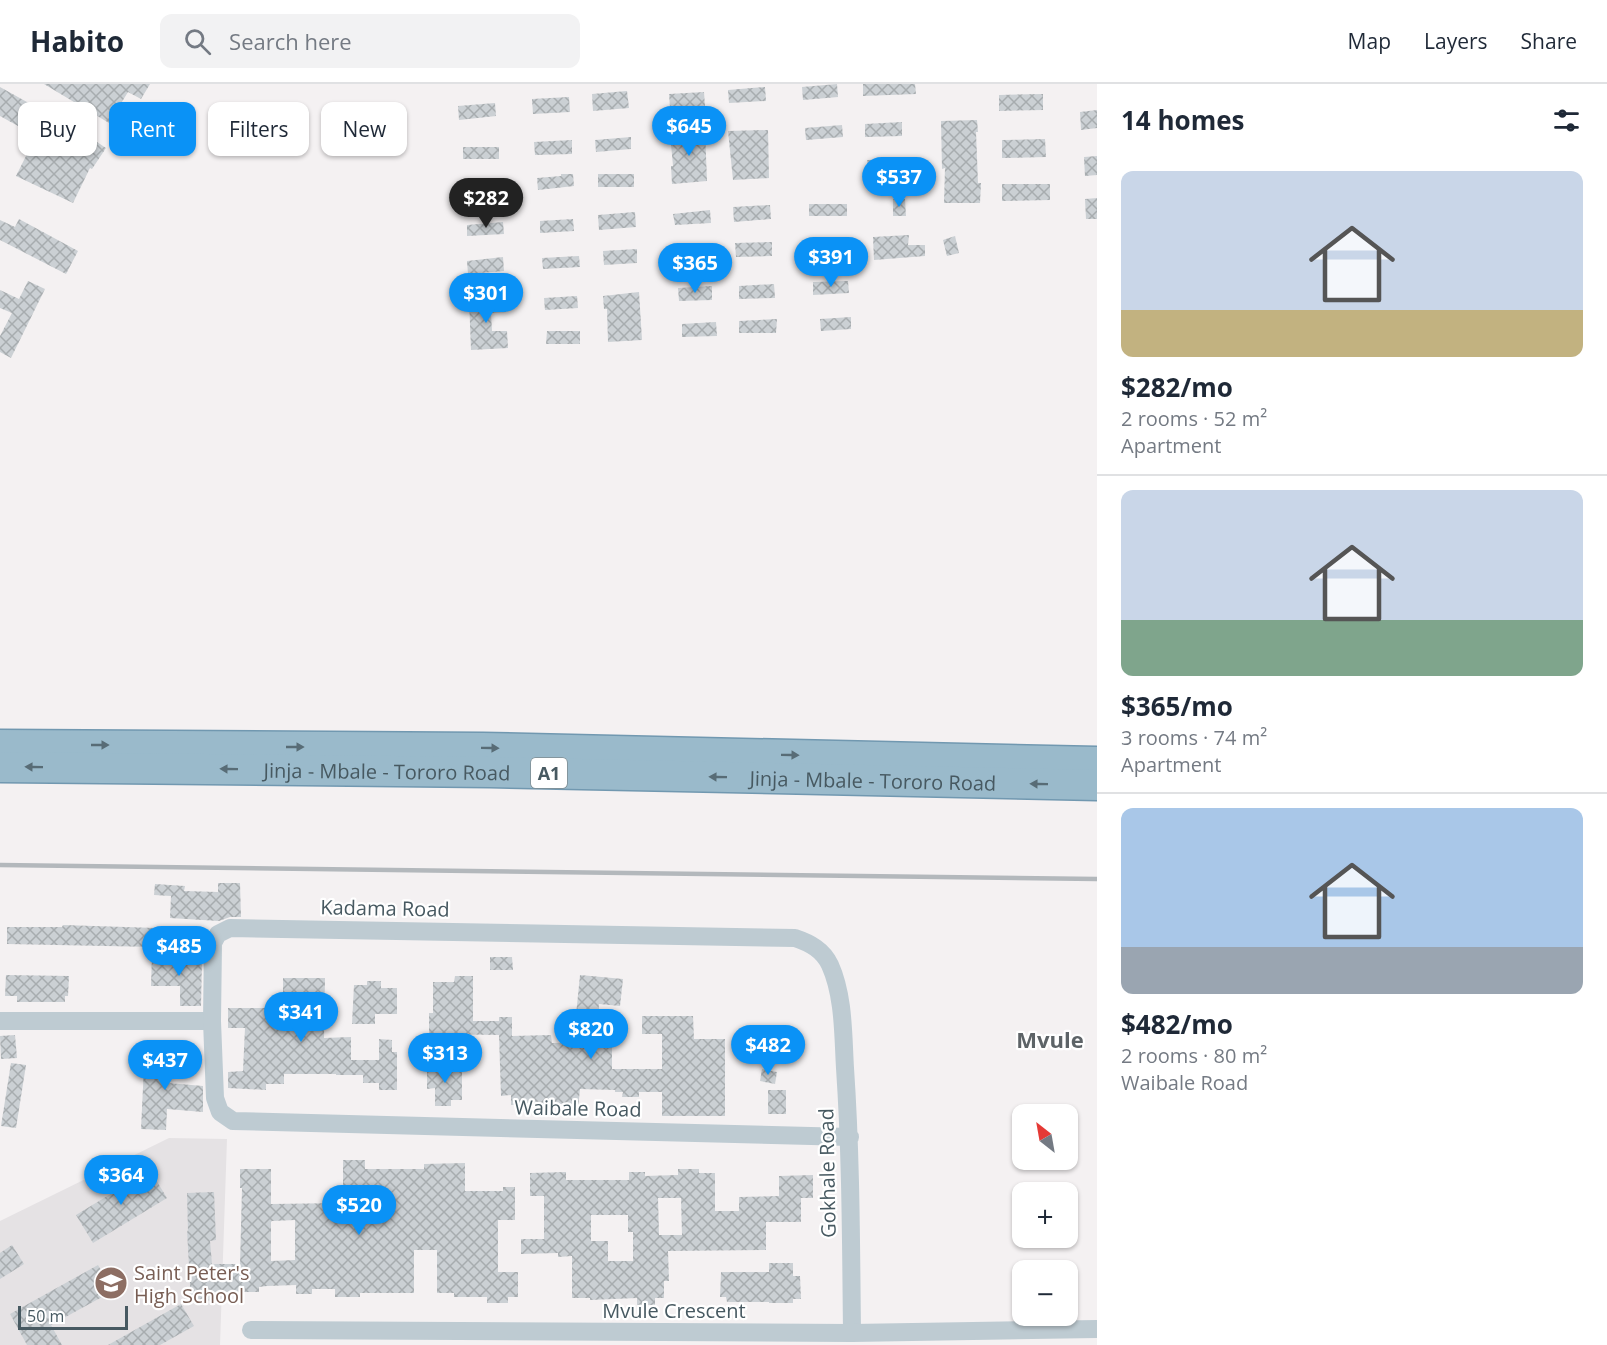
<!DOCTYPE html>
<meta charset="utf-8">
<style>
:root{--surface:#fff;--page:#f2f2f3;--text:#1f2937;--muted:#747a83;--line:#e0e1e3;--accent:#0a92f6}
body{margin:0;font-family:"Open Sans",sans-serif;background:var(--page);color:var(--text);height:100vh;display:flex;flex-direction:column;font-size:22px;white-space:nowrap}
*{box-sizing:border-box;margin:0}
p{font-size:20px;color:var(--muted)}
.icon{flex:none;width:33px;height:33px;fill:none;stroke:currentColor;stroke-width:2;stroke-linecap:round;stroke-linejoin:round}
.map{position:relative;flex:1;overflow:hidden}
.panel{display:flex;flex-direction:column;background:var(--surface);width:510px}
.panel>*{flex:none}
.guide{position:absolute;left:18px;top:18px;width:570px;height:54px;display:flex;gap:12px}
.needle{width:39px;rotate:329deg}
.buttons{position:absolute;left:1012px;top:1020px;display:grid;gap:12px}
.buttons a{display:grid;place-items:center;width:66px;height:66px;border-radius:12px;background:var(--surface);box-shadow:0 2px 4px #0004;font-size:30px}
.scale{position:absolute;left:18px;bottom:15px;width:110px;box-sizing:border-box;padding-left:6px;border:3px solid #475961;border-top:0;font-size:16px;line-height:21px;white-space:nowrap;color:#475961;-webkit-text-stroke:4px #fff;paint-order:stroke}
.price{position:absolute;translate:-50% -51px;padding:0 14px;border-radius:21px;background:var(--accent);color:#fff;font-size:20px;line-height:39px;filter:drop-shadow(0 2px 3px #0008)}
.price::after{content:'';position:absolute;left:50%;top:36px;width:18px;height:14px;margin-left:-9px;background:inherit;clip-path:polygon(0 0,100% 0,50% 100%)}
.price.current{background:#222;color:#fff}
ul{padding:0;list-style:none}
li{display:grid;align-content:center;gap:12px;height:318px;padding:0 24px}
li+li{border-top:2px solid var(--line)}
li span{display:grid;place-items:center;height:186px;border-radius:12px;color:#555}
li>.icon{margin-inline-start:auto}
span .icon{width:108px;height:108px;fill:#fffc;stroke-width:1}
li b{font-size:26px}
h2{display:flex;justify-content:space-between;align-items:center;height:72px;padding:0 24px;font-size:26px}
.pill{padding:0 21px;border-radius:12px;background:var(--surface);box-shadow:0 2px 4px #0004;font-size:21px;line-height:54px}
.pill.current{background:var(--accent);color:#fff}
header{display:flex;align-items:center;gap:36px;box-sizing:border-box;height:84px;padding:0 30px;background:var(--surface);border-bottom:2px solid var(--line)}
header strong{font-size:28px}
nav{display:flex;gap:33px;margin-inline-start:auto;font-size:21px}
.search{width:420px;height:54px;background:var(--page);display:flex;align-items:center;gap:15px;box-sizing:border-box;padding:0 21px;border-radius:12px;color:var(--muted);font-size:22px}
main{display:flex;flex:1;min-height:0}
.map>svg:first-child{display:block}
.education{fill:#e5e2e4}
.building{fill:url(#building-cross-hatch);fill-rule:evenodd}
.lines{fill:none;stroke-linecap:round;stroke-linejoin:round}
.trunk-casing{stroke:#7198b0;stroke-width:33}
.minor{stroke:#becbd2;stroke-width:18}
.trunk{stroke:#9abacb;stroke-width:30}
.rail{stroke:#b3b8bc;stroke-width:4.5}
.oneway{fill:#586c76}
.labels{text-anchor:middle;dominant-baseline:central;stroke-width:4.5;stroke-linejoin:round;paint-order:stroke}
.shield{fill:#fff;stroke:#7e8b90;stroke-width:1.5}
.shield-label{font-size:18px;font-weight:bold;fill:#475961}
.street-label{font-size:20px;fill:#475961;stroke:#fff}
.education-label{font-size:20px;fill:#785e54;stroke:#fff;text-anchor:start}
.quarter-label{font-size:22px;font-weight:bold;fill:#5d6367;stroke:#fff}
</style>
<header>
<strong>Habito</strong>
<div class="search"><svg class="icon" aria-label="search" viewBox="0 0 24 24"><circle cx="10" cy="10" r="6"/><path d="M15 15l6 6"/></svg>Search here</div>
<nav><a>Map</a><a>Layers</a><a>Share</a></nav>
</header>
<main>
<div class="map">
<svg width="1097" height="1261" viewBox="0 0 1097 1261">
<defs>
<pattern id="building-cross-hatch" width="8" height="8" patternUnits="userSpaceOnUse" patternTransform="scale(1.5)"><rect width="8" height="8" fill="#cbd0d4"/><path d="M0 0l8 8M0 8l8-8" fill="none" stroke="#a7acaf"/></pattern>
</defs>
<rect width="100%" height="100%" fill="#f4f1f2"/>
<path class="education" d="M169 1054 227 1055 220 1261H0V1137Z"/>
<g class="building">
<path d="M44 0H150L141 15 128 8 109 39Z"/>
<path d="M837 0 838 13 803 16 802 3Z"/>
<path d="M863 0H915L916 10 863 12Z"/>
<path d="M0 3 88 52 106 64 92 85 90 84 73 119 16 92 36 52 0 32Z"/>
<path d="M765 3 766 17 729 19 728 6Z"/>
<path d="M627 7 629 24 593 27 592 10Z"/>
<path d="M704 8 705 22 670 24 669 10Z"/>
<path d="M1043 10V26L999 27V11Z"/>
<path d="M569 13 570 28 533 30 532 15Z"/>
<path d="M495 19 496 32 459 36 458 22Z"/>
<path d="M1097 26V44L1081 46 1080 28Z"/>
<path d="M977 36 978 48H976L978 99H981L980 119H944L945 84 942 85 941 37Z"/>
<path d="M902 38V52L865 53V40Z"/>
<path d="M842 41 843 53 806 56 805 44Z"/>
<path d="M705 46 707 97 672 100 671 82H673L670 49Z"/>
<path d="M768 46 769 94 733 96 728 47Z"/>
<path d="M631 53V65L596 68 595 56Z"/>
<path d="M1045 55 1046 73 1002 74V56Z"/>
<path d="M572 56V70L535 71 534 58Z"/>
<rect x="463" y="63" width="36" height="12"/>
<path d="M1097 72V91L1085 92 1084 73Z"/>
<path d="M904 75 905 87 868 89 867 76Z"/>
<path d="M561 90H573L574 102 538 106 537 94 561 92Z"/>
<rect x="598" y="90" width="36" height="13"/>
<path d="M500 96 501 109 463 111V98Z"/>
<path d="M1002 100H1050V116L1002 117Z"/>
<path d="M1097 114V135H1086L1085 115Z"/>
<path d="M893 115H905L906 132H893Z"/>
<rect x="809" y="120" width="38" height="12"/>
<path d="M770 121 771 135 734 138 733 123Z"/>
<path d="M710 126 711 139 675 141 673 130Z"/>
<path d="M635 128 636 143 599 146 598 131Z"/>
<path d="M19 135 78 167 66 190 0 156V136L15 143Z"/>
<path d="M573 135 574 147 540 149V137Z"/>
<path d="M503 138 504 150 467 152V141Z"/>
<path d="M909 151 908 161H925V172L874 176 873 153Z"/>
<path d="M955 152 959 169 947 172 943 156Z"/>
<path d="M847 154 848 167 809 169V155Z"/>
<path d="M772 158V172L736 173 735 159Z"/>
<path d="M710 162 711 176 677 177V163Z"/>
<path d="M637 165V179L604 181 603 167Z"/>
<path d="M579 172 580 183 543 185 542 174Z"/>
<path d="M503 173 504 187 468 190 467 177Z"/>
<path d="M28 197 45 205 11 274 0 268V252L12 229 0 224V206L19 215Z"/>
<path d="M848 197 849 209 813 211V198Z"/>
<path d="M774 200 775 214 739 215V202Z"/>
<path d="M712 202V216L679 217 678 204Z"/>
<path d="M639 208 642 256 608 258 607 225H604L603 212Z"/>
<path d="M577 212 578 224 545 226 544 214Z"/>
<path d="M505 214 506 228 491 229 492 247H507L508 264 471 266 469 215Z"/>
<path d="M851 233V245L821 247 820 235Z"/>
<path d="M777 235 776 249H739V237Z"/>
<path d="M716 238 717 252 682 253V240Z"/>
<path d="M547 247H580V260H546Z"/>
<path d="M218 799H240L241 833H230L219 837 170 834 171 812 154 811 155 800 185 802 184 807 218 808Z"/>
<path d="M63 841 156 844 155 863 7 860V843H62Z"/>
<path d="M152 870H175L174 874 202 875 201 922H180V902H151Z"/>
<path d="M490 873H512L513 886H490Z"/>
<path d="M6 891 69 892 68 912H65V918H17V912H5Z"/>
<path d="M580 891 623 895 620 922 599 920 598 933 576 931Z"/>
<path d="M455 892H473V937H499V933H512V952L551 951 552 959 612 958V985H662V950H642V932H693L694 955H725V1032H662V1008H639V1013H622L623 1008H615V1006L580 1005 578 1025 565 1023V1020L511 1021V1011L501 1012 499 951 429 950V929H433V898H454Z"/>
<path d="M283 894H325L324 954 351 953V976H379V955L392 956V968H397V1006H379V999H363V991H336V990H284V1000H266V1006L228 1004V988L243 987 245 944H228V924H280L283 922Z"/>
<path d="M367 897H381V904H397V930H375V940H352L354 901H367Z"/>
<path d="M15 951 17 974 1 975 0 952Z"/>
<path d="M145 962 170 963 168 999 203 1002V1028L167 1025 166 1046 141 1045Z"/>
<path d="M11 979 26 981 16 1044 1 1042Z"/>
<path d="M427 982 462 984V1016H451V1022H435V1004L427 1005Z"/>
<path d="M762 985 777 988 775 1000 760 997Z"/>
<rect x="768" y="1006" width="18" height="24"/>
<path d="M343 1076H365V1085H424V1080L465 1079V1107H503V1103H515V1136H498V1188H518V1213H508V1219H487V1213H454V1209H437V1166H414V1209H360V1213H335V1205H312V1210H296V1201L267 1202 259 1203V1208H214V1216L191 1218 187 1146 188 1148 187 1109 214 1108 216 1156 210 1157 212 1180H240L242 1104H240V1085H271V1120L343 1119ZM295 1136V1176L271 1177V1138L272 1137Z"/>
<path d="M678 1085H699V1089H715V1127H739V1113L779 1112V1092L813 1091V1114H801V1138H766V1166L668 1167 669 1197H664V1214H655V1221H637V1214L590 1216V1214H572V1172L558 1173V1169L521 1170V1155H544V1112H530V1089L566 1088V1096H629V1088H645V1092L678 1091ZM658 1114H681L682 1151H659ZM591 1131H628V1148H633V1177H608V1157H591Z"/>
<path d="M150 1086 167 1114 93 1159 76 1131Z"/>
<path d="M12 1161 24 1180 0 1195V1169Z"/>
<path d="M769 1179H793V1192H800L801 1215H793V1219H769V1218H727L726 1213H720L721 1188H769Z"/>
<path d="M98 1181 113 1207 51 1241 62 1261H27L10 1230Z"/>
<path d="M181 1220 194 1242 160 1261H108Z"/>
</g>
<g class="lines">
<defs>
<g id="trunk">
<path d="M0 661 483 664 1097 678"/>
<path id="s1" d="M0 683 490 688 1097 701"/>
</g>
</defs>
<use href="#trunk" class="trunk-casing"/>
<g class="minor">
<path d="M0 937H212"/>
<path d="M850 1053 233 1037 220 1028 215 1014 212 937 213 859 218 850 230 844 795 854C810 859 823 866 830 881 844 912 843 951 845 984 851 1072 851 1161 852 1249"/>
<path d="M251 1246 852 1249 1097 1245"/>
</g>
<use href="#trunk" class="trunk"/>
<path class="rail" d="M0 781 1097 795"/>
</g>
<defs><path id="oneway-solid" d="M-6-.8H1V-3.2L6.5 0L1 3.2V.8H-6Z" transform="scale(1.5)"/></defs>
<g class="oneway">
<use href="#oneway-solid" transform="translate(100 661)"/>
<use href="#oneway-solid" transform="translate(295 663)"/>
<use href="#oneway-solid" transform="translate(490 664) rotate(1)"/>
<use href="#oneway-solid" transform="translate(790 671) rotate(1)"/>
<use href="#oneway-solid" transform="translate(34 683) rotate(-179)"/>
<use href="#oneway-solid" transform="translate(229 685) rotate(-179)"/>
<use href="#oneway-solid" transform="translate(718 693) rotate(-179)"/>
<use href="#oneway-solid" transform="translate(1039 700) rotate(-179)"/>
</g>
<defs>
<symbol id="school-disc" viewBox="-11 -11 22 22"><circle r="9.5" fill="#8d6e63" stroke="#fff"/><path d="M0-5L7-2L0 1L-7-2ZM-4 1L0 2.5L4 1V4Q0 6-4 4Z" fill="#fff"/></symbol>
</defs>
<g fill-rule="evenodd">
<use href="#school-disc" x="92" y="1180" width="38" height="38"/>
</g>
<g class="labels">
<rect class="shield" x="531" y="674" width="36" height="30" rx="4.5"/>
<g class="shield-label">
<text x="549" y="689">A1</text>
</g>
<g class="street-label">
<text stroke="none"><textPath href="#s1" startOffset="387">Jinja - Mbale - Tororo Road</textPath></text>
<text stroke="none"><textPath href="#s1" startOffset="873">Jinja - Mbale - Tororo Road</textPath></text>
<text transform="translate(385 824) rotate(1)">Kadama Road</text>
<text transform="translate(578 1024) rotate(1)">Waibale Road</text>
<text transform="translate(827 1089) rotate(-91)">Gokhale Road</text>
<text x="674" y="1226">Mvule Crescent</text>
</g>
<g class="education-label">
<text x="134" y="1188">Saint Peter's<tspan x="134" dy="23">High School</tspan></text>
</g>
<g class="quarter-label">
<text x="1050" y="955">Mvule</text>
</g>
</g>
</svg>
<div class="buttons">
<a><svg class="needle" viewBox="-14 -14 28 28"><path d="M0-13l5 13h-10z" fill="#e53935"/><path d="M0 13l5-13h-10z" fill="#747a83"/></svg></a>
<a>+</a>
<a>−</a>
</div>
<div class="scale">50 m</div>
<b class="price" style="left:689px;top:73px">$645</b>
<b class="price" style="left:899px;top:124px">$537</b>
<b class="price current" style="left:486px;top:145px">$282</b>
<b class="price" style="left:831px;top:204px">$391</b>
<b class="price" style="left:695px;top:210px">$365</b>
<b class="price" style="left:486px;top:240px">$301</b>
<b class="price" style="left:179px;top:893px">$485</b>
<b class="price" style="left:301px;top:959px">$341</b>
<b class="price" style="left:591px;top:976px">$820</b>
<b class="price" style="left:768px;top:992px">$482</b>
<b class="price" style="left:445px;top:1000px">$313</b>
<b class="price" style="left:165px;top:1007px">$437</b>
<b class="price" style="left:121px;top:1122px">$364</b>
<b class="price" style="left:359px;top:1152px">$520</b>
<div class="guide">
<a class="pill">Buy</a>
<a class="pill current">Rent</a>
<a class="pill">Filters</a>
<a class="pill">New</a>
</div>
</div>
<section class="panel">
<h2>14 homes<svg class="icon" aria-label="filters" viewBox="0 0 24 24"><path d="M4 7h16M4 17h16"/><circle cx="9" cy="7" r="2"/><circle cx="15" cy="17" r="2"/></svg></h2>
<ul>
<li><span style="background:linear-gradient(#c9d6e8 75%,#c2b280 0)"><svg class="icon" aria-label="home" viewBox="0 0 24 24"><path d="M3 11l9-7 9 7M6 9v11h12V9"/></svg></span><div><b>$282/mo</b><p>2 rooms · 52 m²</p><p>Apartment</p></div></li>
<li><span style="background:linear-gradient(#c9d6e8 70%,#7fa58c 0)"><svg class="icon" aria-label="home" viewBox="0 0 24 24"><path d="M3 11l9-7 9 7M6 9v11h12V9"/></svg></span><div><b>$365/mo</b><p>3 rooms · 74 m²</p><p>Apartment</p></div></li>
<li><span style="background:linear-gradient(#a9c7e8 75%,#9aa5b1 0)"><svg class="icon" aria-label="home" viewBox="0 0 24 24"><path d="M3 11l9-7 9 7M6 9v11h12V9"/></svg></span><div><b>$482/mo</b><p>2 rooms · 80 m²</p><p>Waibale Road</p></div></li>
</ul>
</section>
</main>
